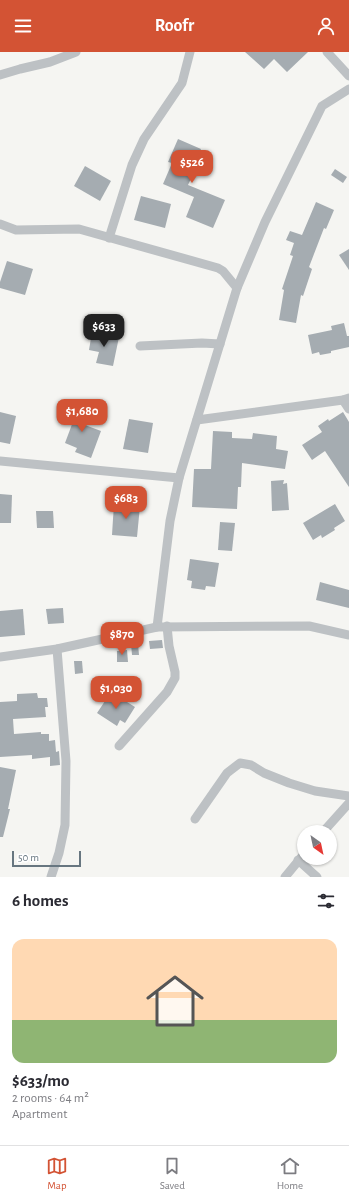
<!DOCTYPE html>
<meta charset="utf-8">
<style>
:root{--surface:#fff;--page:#f2f2f3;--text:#2b2b33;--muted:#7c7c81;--line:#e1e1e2;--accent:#d35334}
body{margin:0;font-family:"Alegreya Sans",sans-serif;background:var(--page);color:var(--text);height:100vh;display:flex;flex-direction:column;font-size:15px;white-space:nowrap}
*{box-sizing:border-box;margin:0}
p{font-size:13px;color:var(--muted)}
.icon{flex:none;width:22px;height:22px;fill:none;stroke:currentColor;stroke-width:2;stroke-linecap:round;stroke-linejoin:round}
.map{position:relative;height:825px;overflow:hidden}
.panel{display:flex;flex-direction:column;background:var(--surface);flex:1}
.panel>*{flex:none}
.needle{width:26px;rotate:147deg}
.tools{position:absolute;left:297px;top:773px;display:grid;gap:8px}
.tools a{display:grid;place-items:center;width:40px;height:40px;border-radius:50%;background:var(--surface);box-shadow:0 1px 3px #0004;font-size:20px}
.scale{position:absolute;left:12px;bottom:10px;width:69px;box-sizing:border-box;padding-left:4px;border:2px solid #677680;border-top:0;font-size:11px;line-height:14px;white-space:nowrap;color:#677680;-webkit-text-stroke:3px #fff;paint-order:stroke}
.price{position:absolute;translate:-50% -34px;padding:0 9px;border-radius:8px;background:var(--accent);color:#fff;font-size:13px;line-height:26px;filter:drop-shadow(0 1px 2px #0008)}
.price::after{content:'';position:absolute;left:50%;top:24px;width:12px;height:9px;margin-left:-6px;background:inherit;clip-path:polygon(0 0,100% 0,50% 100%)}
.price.current{background:#222;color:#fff}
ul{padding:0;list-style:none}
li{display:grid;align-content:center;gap:8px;height:212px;padding:0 12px}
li+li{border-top:1px solid var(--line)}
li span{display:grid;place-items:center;height:124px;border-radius:12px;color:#555}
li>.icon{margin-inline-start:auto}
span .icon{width:72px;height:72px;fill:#fffc;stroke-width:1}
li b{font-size:17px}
h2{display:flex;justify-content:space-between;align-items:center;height:48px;padding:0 12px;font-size:17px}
header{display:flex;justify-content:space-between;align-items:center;height:52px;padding:0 12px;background:var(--accent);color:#fff;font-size:18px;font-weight:700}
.tabs{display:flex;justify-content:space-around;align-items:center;height:56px;border-top:1px solid var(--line);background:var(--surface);font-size:11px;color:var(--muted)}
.tabs a{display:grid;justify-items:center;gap:2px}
.tabs .current{color:var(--accent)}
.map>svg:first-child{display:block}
.building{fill:#a5acb1}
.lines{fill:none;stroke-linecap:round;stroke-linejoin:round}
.minor{stroke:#bdc1c4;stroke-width:9}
</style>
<header><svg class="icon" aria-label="menu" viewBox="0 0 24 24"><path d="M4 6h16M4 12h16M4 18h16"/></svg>Roofr<svg class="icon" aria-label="person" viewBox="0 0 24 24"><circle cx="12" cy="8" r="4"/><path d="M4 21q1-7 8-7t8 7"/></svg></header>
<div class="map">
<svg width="349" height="825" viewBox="0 0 349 825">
<rect width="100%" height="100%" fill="#f5f5f2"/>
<g class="building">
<path d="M245 0H308L287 20 274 7 264 17Z"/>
<path d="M178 87 201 97 197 108 201 109 196 120H194L188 133 225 148 213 176 186 165 194 145 163 132 172 111 168 110Z"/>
<path d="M85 114 111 129 100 149 74 134Z"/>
<path d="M335 117 347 125 343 131 331 123Z"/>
<path d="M141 144 171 152 165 176 134 168Z"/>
<path d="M316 150 334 158 326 177 324 176 309 215 312 217 303 244 301 243 296 271 279 268 284 238 282 237 293 204 290 203 294 191 286 188 290 179 302 183Z"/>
<path d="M349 197V218L339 203Z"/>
<path d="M7 209 33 217 25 243 0 236V230Z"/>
<path d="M344 271 347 284H349V295L331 299V301L320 303 319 300 312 302 308 283 332 278 331 274Z"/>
<path d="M92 280 119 285 113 314 96 311 99 300 89 298Z"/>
<path d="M71 354 89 361 85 373 101 379 91 406 75 400 77 396 65 391 74 367 67 364Z"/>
<path d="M0 360 16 364 10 392 0 390Z"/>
<path d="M343 360 349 370V435L325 399 312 408 302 393 322 380 318 374 328 367 329 369Z"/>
<path d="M129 367 153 371 148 401 123 397Z"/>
<path d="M213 379 232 380V386L252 387 253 381 277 384 276 397 288 399 285 417 242 411 241 435H238L237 457 192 455 194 417H211Z"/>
<path d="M284 428 283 432 287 431 289 458 272 459 271 429Z"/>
<path d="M0 442 12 443 11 471H0Z"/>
<path d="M114 452 140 454 137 485 112 483Z"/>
<path d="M335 452 345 469 334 476 335 478 322 486 321 483 313 488 303 471Z"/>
<path d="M36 459H53L54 476H37Z"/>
<path d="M220 470 235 471 232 499 218 498Z"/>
<path d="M190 507 219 511 215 535 206 534 205 538 191 536 192 529 187 528Z"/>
<path d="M320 530 349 538V556L316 548Z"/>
<path d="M63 556 64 571 48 572 46 557Z"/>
<path d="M23 557 25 583 0 585V559Z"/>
<path d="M162 588 163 596 150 597 149 589Z"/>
<path d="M131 592H138L139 603H132Z"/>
<path d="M127 598 128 610H117V599Z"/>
<path d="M74 609H82L83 621 75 622Z"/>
<path d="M111 640 135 655 125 671 120 668 117 674 97 661Z"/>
<path d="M37 641 38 646H47L48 655H45L46 665 13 667 14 682 41 680V682H49V689L55 688 56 700 59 699 60 713 50 714V705L32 707V703L0 705V650L17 649V642Z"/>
<path d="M0 715 16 718 8 757H10L3 785H0Z"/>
</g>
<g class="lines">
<g class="minor">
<path d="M327 0 349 24"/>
<path d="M0 23 20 17 50 10 76 0"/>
<path d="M0 172 16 178 79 177 218 216 223 219 237 236"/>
<path d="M109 186 132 113 144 87 182 31 190 0"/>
<path d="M140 294 202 291 220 292"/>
<path d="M343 348 349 357"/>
<path d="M197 368 343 348 349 346"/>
<path d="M0 409 179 426"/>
<path d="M157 575 170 469 179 426 237 236 265 170 322 54 349 37"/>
<path d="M0 605 57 597 157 575 309 574 349 583"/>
<path d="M119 694 167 640 175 626V620L169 594 167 574"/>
<path d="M195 767 227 721 240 711 251 713 264 721 289 731 315 739 349 744"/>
<path d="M323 780 349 751"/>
<path d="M298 808 317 825"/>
<path d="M51 825 59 801 65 773 66 709 57 597"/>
<path d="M285 825 304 802"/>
</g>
</g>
</svg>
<div class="tools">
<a><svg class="needle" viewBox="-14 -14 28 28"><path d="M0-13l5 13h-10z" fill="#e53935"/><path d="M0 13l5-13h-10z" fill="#7c7c81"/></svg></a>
</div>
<div class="scale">50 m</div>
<b class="price" style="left:192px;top:132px">$526</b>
<b class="price current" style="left:104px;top:296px">$633</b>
<b class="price" style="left:82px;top:381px">$1,680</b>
<b class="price" style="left:126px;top:468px">$683</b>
<b class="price" style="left:122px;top:604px">$870</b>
<b class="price" style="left:116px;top:658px">$1,030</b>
</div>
<section class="panel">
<h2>6 homes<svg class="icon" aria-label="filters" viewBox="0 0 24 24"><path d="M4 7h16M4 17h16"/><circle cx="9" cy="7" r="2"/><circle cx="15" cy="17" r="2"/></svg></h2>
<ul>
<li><span style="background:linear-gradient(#ffd9b3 65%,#8fb573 0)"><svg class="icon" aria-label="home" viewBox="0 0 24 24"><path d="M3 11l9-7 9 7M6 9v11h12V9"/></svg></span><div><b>$633/mo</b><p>2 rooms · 64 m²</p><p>Apartment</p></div></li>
</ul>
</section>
<nav class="tabs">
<a class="current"><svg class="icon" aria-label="map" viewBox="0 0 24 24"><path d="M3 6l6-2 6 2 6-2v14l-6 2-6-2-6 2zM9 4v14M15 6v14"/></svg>Map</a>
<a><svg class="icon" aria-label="saved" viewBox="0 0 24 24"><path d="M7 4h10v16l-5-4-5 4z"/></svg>Saved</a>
<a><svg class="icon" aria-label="home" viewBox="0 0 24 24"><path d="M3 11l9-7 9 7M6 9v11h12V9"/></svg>Home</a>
</nav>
